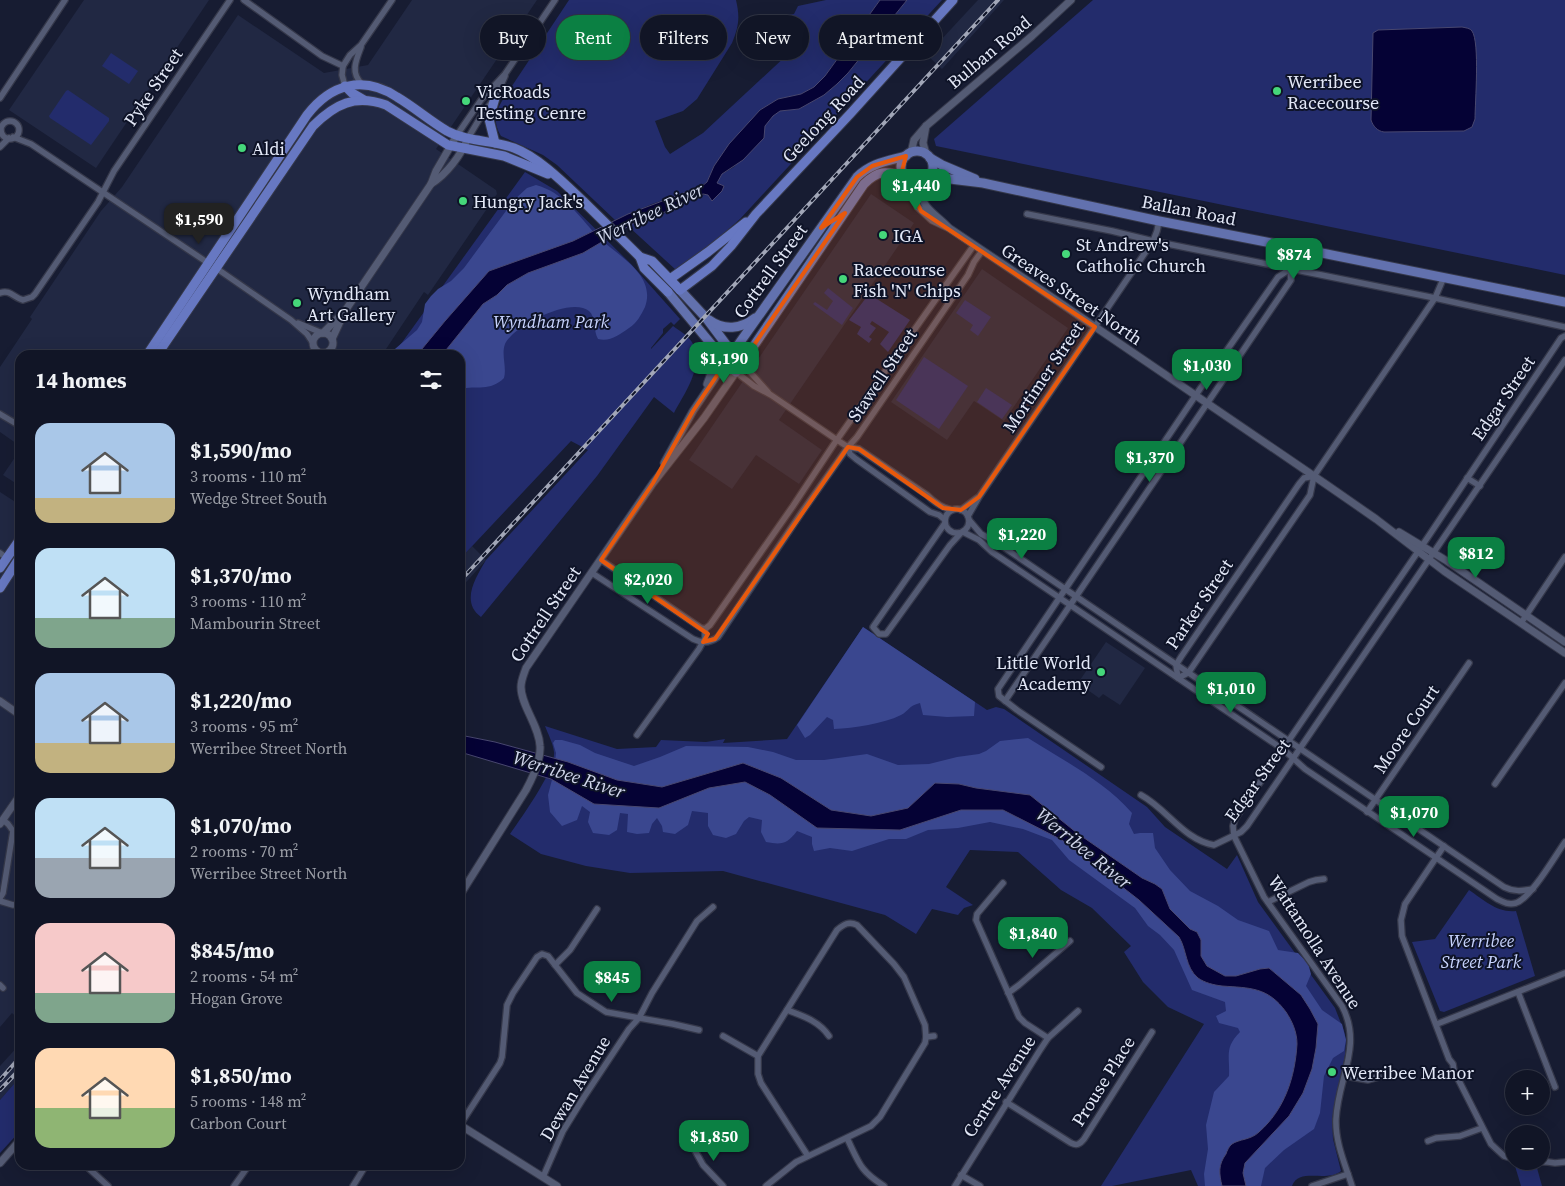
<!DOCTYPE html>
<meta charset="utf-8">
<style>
:root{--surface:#111526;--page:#1a1e2e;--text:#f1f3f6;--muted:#9c9fa7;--line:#303443;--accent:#0b8043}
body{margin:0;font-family:"Source Serif 4",serif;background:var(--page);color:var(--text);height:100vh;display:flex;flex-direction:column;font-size:19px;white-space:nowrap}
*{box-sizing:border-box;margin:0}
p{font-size:16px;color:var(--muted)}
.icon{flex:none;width:28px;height:28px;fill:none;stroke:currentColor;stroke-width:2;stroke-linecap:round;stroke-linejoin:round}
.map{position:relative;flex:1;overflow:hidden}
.details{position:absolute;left:15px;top:350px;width:450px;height:820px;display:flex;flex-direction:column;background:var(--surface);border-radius:15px;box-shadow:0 5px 20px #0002,0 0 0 1px var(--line)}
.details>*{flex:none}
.hud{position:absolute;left:480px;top:15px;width:475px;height:45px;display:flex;gap:10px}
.fabs{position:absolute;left:1505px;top:1070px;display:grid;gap:10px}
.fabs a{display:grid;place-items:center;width:45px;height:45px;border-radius:50%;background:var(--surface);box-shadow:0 5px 20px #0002,0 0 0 1px var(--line);font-size:25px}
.price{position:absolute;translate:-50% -42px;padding:0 11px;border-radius:10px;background:var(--accent);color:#fff;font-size:16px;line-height:32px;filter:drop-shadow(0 1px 2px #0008)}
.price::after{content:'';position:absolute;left:50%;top:30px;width:15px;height:11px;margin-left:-8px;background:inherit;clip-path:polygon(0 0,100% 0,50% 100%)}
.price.selected{background:#222;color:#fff}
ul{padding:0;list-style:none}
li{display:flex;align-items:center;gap:15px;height:125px;padding:0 20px}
li span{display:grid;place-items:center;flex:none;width:140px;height:100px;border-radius:15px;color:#555}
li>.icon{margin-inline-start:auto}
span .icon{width:60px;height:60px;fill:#fffc;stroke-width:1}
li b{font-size:21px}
h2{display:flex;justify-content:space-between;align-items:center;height:60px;padding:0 20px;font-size:21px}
.pill{padding:0 18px;border-radius:22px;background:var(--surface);box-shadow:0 5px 20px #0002,0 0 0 1px var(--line);font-size:18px;line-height:45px}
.pill.selected{background:var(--accent);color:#fff}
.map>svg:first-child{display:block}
.built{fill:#212843}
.green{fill:#232c6c}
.forest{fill:#3a478f}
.water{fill:#050235;stroke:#48476f}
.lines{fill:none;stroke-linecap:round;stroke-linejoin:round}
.minor-casing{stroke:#35384a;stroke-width:8}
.tertiary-casing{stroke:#35384a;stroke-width:9}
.primary-casing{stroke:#35384a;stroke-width:11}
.trunk-casing{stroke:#35384a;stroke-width:11}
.minor{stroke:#545b74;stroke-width:5.5}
.tertiary{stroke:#545b74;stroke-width:7}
.primary{stroke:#6271ae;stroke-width:9}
.trunk{stroke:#6778c2;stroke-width:9}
.rail-casing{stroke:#a2a7b8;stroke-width:4}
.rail{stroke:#0e1327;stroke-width:2;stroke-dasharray:5.5;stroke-linecap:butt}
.marked{fill:#e8590c;fill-opacity:0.2;stroke:#e8590c;stroke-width:4;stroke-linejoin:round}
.poi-dot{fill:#45d77a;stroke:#0e1327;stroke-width:2}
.labels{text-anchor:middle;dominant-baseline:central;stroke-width:4;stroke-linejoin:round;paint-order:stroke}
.street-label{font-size:18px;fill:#e3e8f7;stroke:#0e1327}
.poi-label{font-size:18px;fill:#e3e8f7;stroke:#0e1327;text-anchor:start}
.park-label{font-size:18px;font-style:italic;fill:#c7d3fd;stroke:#0e1327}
.water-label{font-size:19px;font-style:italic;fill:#d1d7ec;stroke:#0e1327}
</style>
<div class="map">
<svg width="1565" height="1186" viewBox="0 0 1565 1186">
<rect width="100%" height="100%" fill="#171c32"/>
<g class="built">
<path d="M84 0H209L96 168 9 110Z"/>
<path d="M412 0H537L436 149 496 190 497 194 428 295 424 292 382 355H20V446L0 432V367L32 319 30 317 101 211 122 187 238 15 324 73 368 65Z"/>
<path d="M978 0H1004L942 69 927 55Z"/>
<path d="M871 194 914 223 779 420 822 450 799 484 756 455 732 489 689 460Z"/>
<path d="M982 269 1068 328 1004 421 974 401 947 440 891 402Z"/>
<path d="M20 450V486L3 475Z"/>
<path d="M0 492 20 505V1020L12 1013 0 1027Z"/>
<path d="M472 546 486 560 460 589V559Z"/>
<path d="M1106 642 1145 668 1120 705 1103 694 1099 698 1078 683Z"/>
<path d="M20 1044V1077L0 1100V1066Z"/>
</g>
<g class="green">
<path d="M569 0H736C740 17 739 26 732 43L697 99 683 111 655 121 665 147 670 154 703 133 803 40 788 15 794 14 798 6 826 0H880L825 76 814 87 801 94 778 99 760 110 714 166 707 182 693 190 652 204 615 220 557 165 543 155 501 136C493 123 495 113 502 101Z"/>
<path d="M907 0H942L740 219 714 242 676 270 628 226 634 223C648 218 667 214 679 207 688 202 697 194 708 195L712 200 724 186 716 183 722 174 734 167 763 133 764 126 773 115 780 111 799 109 824 95 837 84 848 73Z"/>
<path d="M1093 0H1565V275L936 146 934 139Z"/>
<path d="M111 53 138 71 129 84 102 66Z"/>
<path d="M68 90 109 118V121L91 145 50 118 49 116 66 91Z"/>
<path d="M525 172 557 191 631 264 680 319 674 325 671 322 663 329V333L651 348V349L673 326C680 331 690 337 693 344 704 367 684 394 674 413L654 397 597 476 481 617C460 602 476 577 486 560L588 450 571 441 460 559V355H393Z"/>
<path d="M828 288 853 308 842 325 813 304 815 302 827 310 833 301 824 293Z"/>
<path d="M869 294 910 320 888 352 880 344 889 332 872 321 870 324 876 328 869 337 872 339 869 343 857 334 861 327 849 320Z"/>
<path d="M965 300 991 317 978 336 970 330 973 325 956 313Z"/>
<path d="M924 357 968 386 939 429 896 400Z"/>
<path d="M986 388 1012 405 1002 419 977 402Z"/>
<path d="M863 627 987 710 996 707 1004 709 1147 807 1165 827 1227 869 1237 855 1258 902 1335 1008 1344 1031 1346 1040 1345 1055 1332 1119 1333 1139 1341 1171C1327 1183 1299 1167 1292 1186H1198L1191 1170 1112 1186H1101L1204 1024 1168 1007 1143 982 1124 952 1131 946 1092 908 1061 890 1018 852 970 850 946 887 973 905 964 908 958 915 932 909 916 934 885 915 723 871 630 873 586 866 541 854 510 834C521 818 556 770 554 752 553 743 548 734 545 726L617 749 656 747 661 740 706 742 725 739 723 743 787 739Z"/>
<path d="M1469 890C1484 900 1497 913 1516 911L1535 976 1444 1012 1440 1011 1412 942 1435 939Z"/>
<path d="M20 1077V1131L0 1153V1100Z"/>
<path d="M1515 1166 1537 1168 1542 1186H1521Z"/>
</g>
<g class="forest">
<path d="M536 185C563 192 579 216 597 236 616 255 657 274 645 307 641 315 637 323 629 328 619 335 610 342 598 339 593 330 596 317 589 311 571 296 513 326 505 344 501 355 507 367 504 378 490 392 477 385 460 389V355H388L417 330 422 322 425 304 431 296 438 289 451 281 464 268 514 200 527 188Z"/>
<path d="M863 627 975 702 974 716 947 717 923 715 920 703C908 706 909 711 901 715 883 724 854 728 834 729L833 720 827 717 810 735 805 738 797 725Z"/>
<path d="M1028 738C1064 761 1103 780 1132 813L1129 824 1134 834 1140 833H1153L1155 848 1170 870 1190 891 1218 906 1238 920 1269 931 1278 950 1298 953 1308 963 1311 974 1306 986 1322 1010 1342 1024 1346 1040 1344 1051 1333 1058 1324 1076 1320 1113 1314 1129 1284 1150 1265 1168 1261 1186H1205L1204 1174 1208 1149 1206 1125 1214 1092 1229 1076C1230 1056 1224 1048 1240 1032L1238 1028 1219 1023 1216 1016 1226 1011 1225 1002 1192 990 1174 950 1160 935 1148 926 1135 908 1069 860 1052 840 1023 829 990 822 958 828 928 830 906 839H889L852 851 830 848 814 851 812 844V837L797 831C787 844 782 845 766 842L761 832 762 820 749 817 744 821 736 834 726 838 713 835 708 826V813L692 811 688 825 675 834 663 832 662 826 657 818 652 824 649 833 637 834 627 832 628 814 620 813 617 830 609 835 593 833 588 822 590 812 582 806 577 820 562 826 550 812 548 795 554 772 556 753 553 743 555 740H562L580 745 595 753 634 766 660 757 686 746 748 747 773 752 796 760H824L867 754 898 765 929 764 957 757 979 754 986 751 1000 741Z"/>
</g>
<g class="water">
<path d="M880 0H907L848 73 837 84 824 95 799 109 780 111 773 116 765 126 764 138 743 160 722 174 717 183 724 186 722 191 712 201 708 195 703 194 685 202 679 207 634 223 583 253 528 273 507 285 497 295 483 304 442 355H417L445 321 489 271 573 241 628 214 702 186 707 182 714 166 729 144 760 110 778 99 801 94 814 87 825 76Z"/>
<path d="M1462 27C1466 28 1470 28 1472 31 1480 42 1475 103 1475 119L1472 127 1464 131 1384 132C1377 131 1373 126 1371 120L1373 33 1378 30Z"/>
<path d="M460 735 495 742 568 762 617 780 662 787 743 763 781 778 831 810 871 816 908 808 935 783 959 784 976 788 1030 795 1077 833 1142 878 1155 884 1162 889 1170 909 1190 929 1197 932 1201 940V956L1207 966 1225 976H1236L1260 969 1269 968 1301 995 1310 1009 1318 1024 1316 1048 1312 1069 1303 1093 1289 1116 1245 1163 1243 1173 1246 1186H1222C1219 1173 1218 1165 1226 1154 1227 1151 1229 1146 1232 1144 1239 1139 1251 1140 1259 1132 1285 1109 1295 1077 1297 1044 1297 1032 1292 1021 1286 1012 1268 987 1250 988 1222 986 1214 985 1205 983 1198 978 1185 967 1187 950 1179 937L1139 900 1062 840 1003 810H961L900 830 817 828 770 795 745 782 709 788 659 808 594 804 551 779 460 752Z"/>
</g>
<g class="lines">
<defs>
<g id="minor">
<path d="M244 0 322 56 343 66"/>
<path d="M361 47C356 60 350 73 362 84"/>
<path d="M345 86 342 75 343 66 350 55 361 45 392 0"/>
<path d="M0 98 65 0"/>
<circle cx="10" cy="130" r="9"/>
<path d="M457 135 481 100 505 74 555 0"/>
<path d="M13 137 31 144 208 263"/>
<path d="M468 138 480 118 495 98 505 76"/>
<path d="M0 147 9 138"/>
<path d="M1027 214 1112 231 1153 241 1435 298 1565 327"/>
<path d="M216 268 291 320 307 334 313 343"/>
<path d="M0 293C10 289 14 298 23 300L32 297 35 294 98 202 114 171 230 0"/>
<path d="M298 323 322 333"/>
<path d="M742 363 768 392"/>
<path d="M736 372 754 386 771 395 837 440 848 447 859 449 927 495C935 503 942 508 952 510"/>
<path d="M0 414 20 426"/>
<path d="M848 447 850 454 856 459 930 512 939 515 945 520"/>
<path d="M1314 476 1304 478 1299 484 1181 657 1176 665 1178 678 1188 673 1191 669 1310 495 1314 476 1435 298 1444 277"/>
<path d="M1467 478 1480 486"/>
<circle cx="957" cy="521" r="12"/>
<path d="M961 510 977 498"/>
<path d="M968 516 979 497 1153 241 1157 231 1159 221"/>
<path d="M970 521 981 534 993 540 1504 887C1514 892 1522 891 1533 889"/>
<path d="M945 523 873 627 879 634H886L950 545 961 533"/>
<path d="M963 532 979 540 992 552 1284 750 1305 769 1497 899C1503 902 1508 905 1516 903 1531 898 1555 856 1565 842"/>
<path d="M0 553 7 558"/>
<path d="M601 560 701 628 705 629"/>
<path d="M592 573 693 639C701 643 710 643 718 637L802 512 848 447 857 437 968 275 974 262 982 251"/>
<path d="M1521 623 1565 557"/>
<path d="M705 629 710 625 793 506 834 444 974 245"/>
<path d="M1005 701 1291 280 1290 269 1294 261 1297 248"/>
<path d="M637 735 699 649 705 638V629"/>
<path d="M1101 767 1017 710 999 696 998 689 1204 383 1278 277 1290 269"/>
<path d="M1495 784 1565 683"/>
<path d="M1141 795C1167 809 1184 840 1214 845L1241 832 1247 826 1565 360"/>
<path d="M1367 812 1469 663"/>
<path d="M1444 846 1405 904 1401 920 1402 936 1449 1059 1453 1064 1454 1071 1491 1144 1504 1156 1514 1159"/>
<path d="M1003 883 977 914 976 920 1019 1017 1025 1023 1048 1038"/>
<path d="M0 898 3 893 13 831 8 824 3 820"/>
<path d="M0 901 13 905 20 904"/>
<path d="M1268 902 1309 882 1316 880 1324 879"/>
<path d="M555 965 570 950 597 909"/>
<path d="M0 985 3 988"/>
<path d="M1518 992 1555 1087"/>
<path d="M1008 993 1019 985 1070 941"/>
<path d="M787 1010C803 1016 819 1021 829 1036"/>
<path d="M1437 1024 1565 973"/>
<path d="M723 1036 758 1056"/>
<path d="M926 1037 934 1036"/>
<path d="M1345 1076 1368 1080 1379 1077"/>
<path d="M1006 1102 1071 1143C1077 1146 1080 1144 1084 1139L1152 1032"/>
<path d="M460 1125 500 1063 502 1057 507 1005 513 993 537 957 542 954 548 956 577 993 606 1012 673 1024 699 1030"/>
<path d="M847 1138C859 1163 860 1171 884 1186"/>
<path d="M1428 1141 1436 1138 1460 1136 1482 1128"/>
<path d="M693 1147 703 1165 723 1186"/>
<path d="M1520 1161 1548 1162 1555 1163 1565 1162"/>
<path d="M85 1165 108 1186"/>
<path d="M961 1175 980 1186"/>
<path d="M543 1177 563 1131 584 1097 629 1029 639 1018 652 993 697 921 713 907"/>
<path d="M234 1186 249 1165"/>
<path d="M353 1186 366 1165"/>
<path d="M766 1186 796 1162 871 1126 880 1117 925 1043 926 1037 925 1025 904 977 894 964 857 925C849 921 844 924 837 930L758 1056V1074L761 1083 808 1156"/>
<path d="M955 1186 1040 1050 1048 1038 1078 1011"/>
<path d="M1312 1186 1348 1174"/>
<path d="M1352 1186C1345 1164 1335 1142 1336 1119 1338 1078 1363 1046 1342 1006L1264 897 1234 836 1233 826 1235 819 1428 537 1561 338 1565 336"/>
</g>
<g id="tertiary">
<path d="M926 126 923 143 926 154"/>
<path d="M911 153 914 140 926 126 1032 36 1071 0"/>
<path d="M907 179 918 207 932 220 949 228 1028 281 1327 485 1376 519 1444 571 1565 653"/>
<path d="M925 181C916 207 932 210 948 227"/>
<path d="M431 184C447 174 461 155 468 138"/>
<path d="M323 333 339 317"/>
<circle cx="323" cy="343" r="10"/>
<path d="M332 339 345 311 431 184 436 171 457 135"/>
<path d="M707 384C712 372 716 359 711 346"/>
<path d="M664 463 693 411 726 362"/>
<path d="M1399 532 1447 561 1565 642"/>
<path d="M0 701 20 715"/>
<path d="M0 824 20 795"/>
<path d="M460 895 526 790C533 777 541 760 540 746 539 725 521 706 521 687 521 680 524 674 526 668L653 483 704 418 736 372"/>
<path d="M460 1125 557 1186"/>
<path d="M0 1163 20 1140"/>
</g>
<g id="primary">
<circle cx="917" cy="167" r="16"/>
<path d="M930 158 942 165 975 179"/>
<path d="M927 180 942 178 983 183 1159 221 1297 248 1565 302"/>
<path d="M680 290 707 319 734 355"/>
<path d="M668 292 726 362 736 372 864 184C878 170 886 171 904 176"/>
<path d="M709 320C724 331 741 329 755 318"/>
<path d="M726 362 857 177C871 163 888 161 906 156"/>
</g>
<g id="trunk">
<path d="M345 86 352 93 364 100"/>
<path d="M495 98 489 119 495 143"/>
<path d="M640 257 652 261 680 290"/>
<path d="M670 279 708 252 746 222"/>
<path d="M680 290 712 266 731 246 756 214 850 114 953 0"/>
<path d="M147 355 307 115C331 84 363 75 397 97 414 107 430 121 447 131 467 142 493 140 514 148 538 157 564 183 583 201 602 220 621 238 640 257L644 268 668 292"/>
<path d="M157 355 313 126C335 104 355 94 386 105L448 145 504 156 548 174"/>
<path d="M0 568 20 539"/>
<path d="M0 588 20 557"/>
</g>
</defs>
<use href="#minor" class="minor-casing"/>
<use href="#tertiary" class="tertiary-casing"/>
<use href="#primary" class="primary-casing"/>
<use href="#trunk" class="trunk-casing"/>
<use href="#minor" class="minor"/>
<use href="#tertiary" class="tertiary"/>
<use href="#primary" class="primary"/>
<use href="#trunk" class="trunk"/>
<defs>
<g id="rail">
<path d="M460 581 998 0"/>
<path d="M0 1080 20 1057"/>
<path d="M0 1090 20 1069"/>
</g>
</defs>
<use href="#rail" class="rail-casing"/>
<use href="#rail" class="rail"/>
</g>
<path class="marked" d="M906 156 902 171 921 211 1095 327 979 497 961 510 943 508 859 449 848 447 715 639 703 642 708 634 601 560 653 483 693 411 726 362 736 371 845 213 821 228 857 177 872 166Z"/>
<g class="poi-dot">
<circle cx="1277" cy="91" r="5"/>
<circle cx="466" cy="101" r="5"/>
<circle cx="242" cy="148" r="5"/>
<circle cx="463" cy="201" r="5"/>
<circle cx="883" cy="235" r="5"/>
<circle cx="1066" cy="254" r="5"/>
<circle cx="843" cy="279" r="5"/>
<circle cx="297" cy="303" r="5"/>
<circle cx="1101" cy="672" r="5"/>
<circle cx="1332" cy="1072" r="5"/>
</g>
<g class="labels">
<g class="street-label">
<text transform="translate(989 52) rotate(-40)">Bulban Road</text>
<text transform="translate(153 87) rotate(-56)">Pyke Street</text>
<text transform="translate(823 119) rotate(-47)">Geelong Road</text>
<text transform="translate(1189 210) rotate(11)">Ballan Road</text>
<text transform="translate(770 271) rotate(-54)">Cottrell Street</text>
<text transform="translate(1072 294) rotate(34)">Greaves Street North</text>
<text transform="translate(882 375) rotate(-56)">Stawell Street</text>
<text transform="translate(1043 377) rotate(-56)">Mortimer Street</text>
<text transform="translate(1503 398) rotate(-56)">Edgar Street</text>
<text transform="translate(1199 604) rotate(-56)">Parker Street</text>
<text transform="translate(545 614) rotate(-56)">Cottrell Street</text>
<text transform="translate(1406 729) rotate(-56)">Moore Court</text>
<text transform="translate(1257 780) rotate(-54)">Edgar Street</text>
<text transform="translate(1315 942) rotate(57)">Wattamolla Avenue</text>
<text transform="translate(1103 1081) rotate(-58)">Prouse Place</text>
<text transform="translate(999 1086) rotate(-57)">Centre Avenue</text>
<text transform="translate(575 1088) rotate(-59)">Dewan Avenue</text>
</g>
<g class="poi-label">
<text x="1287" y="81">Werribee<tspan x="1287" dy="21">Racecourse</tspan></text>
<text x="476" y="91">VicRoads<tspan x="476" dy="21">Testing Cenre</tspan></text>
<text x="252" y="148">Aldi</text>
<text x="473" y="201">Hungry Jack's</text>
<text x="893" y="235">IGA</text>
<text x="1076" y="244">St Andrew's<tspan x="1076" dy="21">Catholic Church</tspan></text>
<text x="853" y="269">Racecourse<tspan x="853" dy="21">Fish 'N' Chips</tspan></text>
<text x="307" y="293">Wyndham<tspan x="307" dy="21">Art Gallery</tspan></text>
<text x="1091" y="662" text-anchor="end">Little World<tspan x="1091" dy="21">Academy</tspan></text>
<text x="1342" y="1072">Werribee Manor</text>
</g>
<g class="park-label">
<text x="551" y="321">Wyndham Park</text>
<text x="1481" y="940">Werribee<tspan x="1481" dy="21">Street Park</tspan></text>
</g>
<g class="water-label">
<text transform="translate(650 213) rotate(-26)">Werribee River</text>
<text transform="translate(569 774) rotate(18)">Werribee River</text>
<text transform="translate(1084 848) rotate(39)">Werribee River</text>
</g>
</g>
</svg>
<div class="fabs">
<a>+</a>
<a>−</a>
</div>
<b class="price" style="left:916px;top:211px">$1,440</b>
<b class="price selected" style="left:199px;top:245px">$1,590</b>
<b class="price" style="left:1294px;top:280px">$874</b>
<b class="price" style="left:724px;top:384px">$1,190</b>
<b class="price" style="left:1207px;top:391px">$1,030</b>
<b class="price" style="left:1150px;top:483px">$1,370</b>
<b class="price" style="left:1022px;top:560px">$1,220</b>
<b class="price" style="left:1476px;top:579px">$812</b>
<b class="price" style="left:648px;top:605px">$2,020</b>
<b class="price" style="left:1231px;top:714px">$1,010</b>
<b class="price" style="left:1414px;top:838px">$1,070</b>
<b class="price" style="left:1033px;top:959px">$1,840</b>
<b class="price" style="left:612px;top:1003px">$845</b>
<b class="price" style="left:714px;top:1162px">$1,850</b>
<div class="hud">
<a class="pill">Buy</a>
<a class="pill selected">Rent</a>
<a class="pill">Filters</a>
<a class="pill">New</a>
<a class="pill">Apartment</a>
</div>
<section class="details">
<h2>14 homes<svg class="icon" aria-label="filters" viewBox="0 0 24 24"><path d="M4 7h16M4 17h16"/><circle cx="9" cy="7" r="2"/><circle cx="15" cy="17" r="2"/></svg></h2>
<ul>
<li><span style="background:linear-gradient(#a9c7e8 75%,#c2b280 0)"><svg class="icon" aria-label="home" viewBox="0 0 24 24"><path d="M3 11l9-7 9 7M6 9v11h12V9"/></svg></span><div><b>$1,590/mo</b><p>3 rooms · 110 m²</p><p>Wedge Street South</p></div></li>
<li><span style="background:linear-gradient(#bfe0f5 70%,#7fa58c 0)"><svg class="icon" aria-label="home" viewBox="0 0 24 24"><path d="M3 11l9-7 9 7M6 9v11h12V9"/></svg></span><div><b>$1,370/mo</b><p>3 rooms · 110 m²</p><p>Mambourin Street</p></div></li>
<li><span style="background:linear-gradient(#a9c7e8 70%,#c2b280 0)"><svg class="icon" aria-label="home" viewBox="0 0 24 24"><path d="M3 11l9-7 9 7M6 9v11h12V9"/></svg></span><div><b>$1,220/mo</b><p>3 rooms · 95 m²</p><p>Werribee Street North</p></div></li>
<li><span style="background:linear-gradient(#bfe0f5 60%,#9aa5b1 0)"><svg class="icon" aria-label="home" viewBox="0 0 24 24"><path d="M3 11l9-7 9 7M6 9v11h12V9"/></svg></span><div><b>$1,070/mo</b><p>2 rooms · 70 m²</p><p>Werribee Street North</p></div></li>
<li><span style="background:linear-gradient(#f6c9c9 70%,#7fa58c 0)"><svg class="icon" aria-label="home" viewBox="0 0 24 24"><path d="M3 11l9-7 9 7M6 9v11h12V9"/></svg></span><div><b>$845/mo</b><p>2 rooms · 54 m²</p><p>Hogan Grove</p></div></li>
<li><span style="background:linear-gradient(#ffd9b3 60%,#8fb573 0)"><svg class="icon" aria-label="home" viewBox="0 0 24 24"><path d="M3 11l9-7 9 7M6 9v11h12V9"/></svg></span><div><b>$1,850/mo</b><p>5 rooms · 148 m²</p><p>Carbon Court</p></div></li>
</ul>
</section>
</div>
